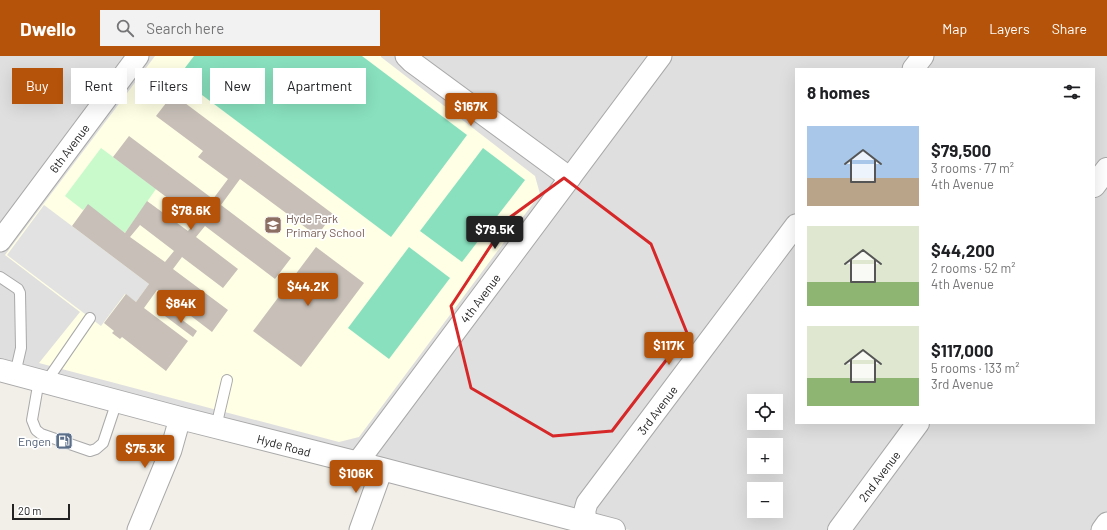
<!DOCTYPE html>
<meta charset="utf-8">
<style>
:root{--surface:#fff;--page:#f2f2f2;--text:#202124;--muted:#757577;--accent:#b45309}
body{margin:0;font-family:Barlow,sans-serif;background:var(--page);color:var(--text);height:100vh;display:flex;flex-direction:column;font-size:15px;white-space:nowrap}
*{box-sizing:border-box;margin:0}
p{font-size:13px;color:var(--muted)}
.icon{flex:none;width:22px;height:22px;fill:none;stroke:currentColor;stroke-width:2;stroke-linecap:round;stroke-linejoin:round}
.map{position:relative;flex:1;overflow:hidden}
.sheet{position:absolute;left:795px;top:12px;width:300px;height:356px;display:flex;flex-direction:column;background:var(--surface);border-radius:0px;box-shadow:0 4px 16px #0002}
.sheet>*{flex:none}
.banner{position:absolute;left:12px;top:12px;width:380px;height:36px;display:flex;gap:8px}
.buttons{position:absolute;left:747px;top:338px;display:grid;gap:8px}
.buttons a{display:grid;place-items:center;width:36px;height:36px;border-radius:0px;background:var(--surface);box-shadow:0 4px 16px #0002;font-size:20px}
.scale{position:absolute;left:12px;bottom:10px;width:58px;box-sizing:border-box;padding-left:4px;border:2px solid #222;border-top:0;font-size:11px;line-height:14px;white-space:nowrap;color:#222;-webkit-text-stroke:3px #fff;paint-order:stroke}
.price{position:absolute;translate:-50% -34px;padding:0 9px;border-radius:4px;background:var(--accent);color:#fff;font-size:13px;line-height:26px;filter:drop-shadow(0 1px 2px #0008)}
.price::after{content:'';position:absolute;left:50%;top:24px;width:12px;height:9px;margin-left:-6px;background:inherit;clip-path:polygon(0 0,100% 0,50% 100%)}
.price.current{background:#222;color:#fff}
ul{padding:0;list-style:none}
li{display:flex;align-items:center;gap:12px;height:100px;padding:0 12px}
li span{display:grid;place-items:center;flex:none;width:112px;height:80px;border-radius:0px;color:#555}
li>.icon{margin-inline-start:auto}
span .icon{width:48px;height:48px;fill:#fffc;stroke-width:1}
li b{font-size:17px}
h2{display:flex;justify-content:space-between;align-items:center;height:48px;padding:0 12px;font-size:17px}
.pill{padding:0 14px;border-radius:0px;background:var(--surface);box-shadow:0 4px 16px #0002;font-size:14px;line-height:36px}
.pill.current{background:var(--accent);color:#fff}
header{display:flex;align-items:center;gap:24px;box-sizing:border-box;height:56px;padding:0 20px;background:var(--accent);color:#fff}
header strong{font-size:19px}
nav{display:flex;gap:22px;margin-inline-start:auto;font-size:14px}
.search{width:280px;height:36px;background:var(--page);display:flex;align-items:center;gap:10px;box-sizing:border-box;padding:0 14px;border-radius:0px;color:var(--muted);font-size:15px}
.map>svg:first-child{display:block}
.residential{fill:#e0dfdf;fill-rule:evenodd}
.education{fill:#ffffe5}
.park{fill:#c8facc}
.pitch{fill:#88e0be}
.parking{fill:#e2e2e2}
.building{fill:#c7bfb8;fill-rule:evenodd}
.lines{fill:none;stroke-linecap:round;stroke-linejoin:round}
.service-casing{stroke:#a9a9a9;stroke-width:12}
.minor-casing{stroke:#a9a9a9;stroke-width:23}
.tertiary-casing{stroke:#a9a9a9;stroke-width:24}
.service{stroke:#fff;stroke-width:10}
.minor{stroke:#fff;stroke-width:21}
.tertiary{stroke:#fff;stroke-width:22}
.marked{fill:none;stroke:#d62828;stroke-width:3;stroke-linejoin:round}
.labels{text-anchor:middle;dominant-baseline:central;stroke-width:3.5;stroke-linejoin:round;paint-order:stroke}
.street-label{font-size:12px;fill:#222;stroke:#fff}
.education-label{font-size:12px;fill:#785e54;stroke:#fff;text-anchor:start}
.service-label{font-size:12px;fill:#4e5e75;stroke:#fff;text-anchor:end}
</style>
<header>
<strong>Dwello</strong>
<div class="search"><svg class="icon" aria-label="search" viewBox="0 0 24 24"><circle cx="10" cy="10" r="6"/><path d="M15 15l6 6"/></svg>Search here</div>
<nav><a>Map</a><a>Layers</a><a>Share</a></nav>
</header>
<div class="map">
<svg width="1107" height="474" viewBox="0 0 1107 474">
<rect width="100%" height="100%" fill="#f2efe9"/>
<path class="residential" d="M0 0H1107V474H630L0 304ZM796 13H1094V367H796ZM754 345H776V367H754ZM754 389H776V411H754ZM754 433H776V455H754Z"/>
<path class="education" d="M155 0H381V1L535 120 540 138 359 381 339 386 39 307 80 256 5 199Z"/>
<path class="park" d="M101 92 156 133 125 177 88 149 83 154 65 140Z"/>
<g class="pitch">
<path d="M194 0H362L467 79 391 181 178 21Z"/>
<path d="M483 92 525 124 462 206 420 175Z"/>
<path d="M409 191 450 222 389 303 348 272Z"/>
</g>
<path class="parking" d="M44 149 149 228 136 246 125 238 101 270 7 199Z"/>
<g class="building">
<path d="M173 38 333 158 317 180 240 123 221 149 291 202 275 223 205 170 196 181 238 213 223 232 182 201 173 213 228 254 212 276 157 234 144 252 188 285 166 315 122 281 120 283 112 277 114 275 104 267 126 238 136 246 149 228 72 170 88 148 125 177 147 145 188 175 197 164 113 101 129 80 213 143 228 123 198 101 203 95 156 60ZM140 169 174 195 165 206 130 181Z"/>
<path d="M316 191 364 227 301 311 253 275Z"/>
<path d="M169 254 197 275 193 281 165 260Z"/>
</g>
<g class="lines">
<defs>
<g id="service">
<path d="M0 221 18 233 20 237 21 292 15 318"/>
<path d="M39 324 32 364 36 374 41 378 90 395 96 393 103 387 117 345"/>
<path d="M46 326 90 262"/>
<path d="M216 371 227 324"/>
</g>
<g id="minor">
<path d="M406 0 412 6 570 122"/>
<path d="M913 13 923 0"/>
<path d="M0 185 138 0"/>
<path d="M357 407 661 0"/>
<path d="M138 474 171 394 180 362"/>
<path d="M360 474 382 413"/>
<path d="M585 474V454L587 447 796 169"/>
<path d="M1102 474 1107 467"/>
</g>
<g id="tertiary">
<path d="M1094 130 1107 113"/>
<path d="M0 314 180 362 382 413 614 474"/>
<path d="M839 474 918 367"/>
</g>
</defs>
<use href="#service" class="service-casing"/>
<use href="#minor" class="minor-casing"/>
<use href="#tertiary" class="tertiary-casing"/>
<use href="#service" class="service"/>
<use href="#minor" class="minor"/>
<use href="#tertiary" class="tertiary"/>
</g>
<path class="marked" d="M564 122 651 188 687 277 612 375 553 380 471 332 451 250 509 162Z"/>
<defs>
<symbol id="school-square" viewBox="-11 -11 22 22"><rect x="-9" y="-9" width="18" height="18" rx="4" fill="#8d6e63" stroke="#fff"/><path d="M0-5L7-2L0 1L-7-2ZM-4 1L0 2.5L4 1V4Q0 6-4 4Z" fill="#fff"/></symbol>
<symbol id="fuel-square" viewBox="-11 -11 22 22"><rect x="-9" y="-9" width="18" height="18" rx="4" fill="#5c6f8a" stroke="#fff"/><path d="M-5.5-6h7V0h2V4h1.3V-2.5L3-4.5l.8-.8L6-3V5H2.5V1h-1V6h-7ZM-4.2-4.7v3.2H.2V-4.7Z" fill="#fff"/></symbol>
</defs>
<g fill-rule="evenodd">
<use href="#school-square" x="263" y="159" width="20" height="20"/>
<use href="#fuel-square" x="54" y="375" width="20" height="20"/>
</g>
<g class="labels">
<g class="street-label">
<text transform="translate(69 92) rotate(-53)">6th Avenue</text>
<text transform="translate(480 242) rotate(-53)">4th Avenue</text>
<text transform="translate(657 354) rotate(-53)">3rd Avenue</text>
<text transform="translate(284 389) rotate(15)">Hyde Road</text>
<text transform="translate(879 420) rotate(-53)">2nd Avenue</text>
</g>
<g class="education-label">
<text x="286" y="162">Hyde Park<tspan x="286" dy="14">Primary School</tspan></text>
</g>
<g class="service-label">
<text x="51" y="385">Engen</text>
</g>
</g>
</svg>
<div class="buttons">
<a><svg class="icon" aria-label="locate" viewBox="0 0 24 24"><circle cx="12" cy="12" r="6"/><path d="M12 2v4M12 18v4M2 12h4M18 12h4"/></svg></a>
<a>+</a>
<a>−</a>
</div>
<div class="scale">20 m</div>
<b class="price" style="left:471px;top:71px">$167K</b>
<b class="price" style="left:191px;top:175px">$78.6K</b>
<b class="price current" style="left:495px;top:194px">$79.5K</b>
<b class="price" style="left:308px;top:251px">$44.2K</b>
<b class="price" style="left:181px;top:268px">$84K</b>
<b class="price" style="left:669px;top:310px">$117K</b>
<b class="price" style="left:145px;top:413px">$75.3K</b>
<b class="price" style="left:356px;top:438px">$106K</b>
<div class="banner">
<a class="pill current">Buy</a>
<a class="pill">Rent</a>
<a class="pill">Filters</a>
<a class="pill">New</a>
<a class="pill">Apartment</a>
</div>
<section class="sheet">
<h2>8 homes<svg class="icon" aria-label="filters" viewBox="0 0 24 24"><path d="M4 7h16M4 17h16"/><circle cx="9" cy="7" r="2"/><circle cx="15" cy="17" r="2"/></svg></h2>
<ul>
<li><span style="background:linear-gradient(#a9c7e8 65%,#b9a48a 0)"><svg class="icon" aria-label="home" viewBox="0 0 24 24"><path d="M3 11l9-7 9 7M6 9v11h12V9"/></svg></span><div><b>$79,500</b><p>3 rooms · 77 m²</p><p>4th Avenue</p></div></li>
<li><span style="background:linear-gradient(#dfe7d0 70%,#8fb573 0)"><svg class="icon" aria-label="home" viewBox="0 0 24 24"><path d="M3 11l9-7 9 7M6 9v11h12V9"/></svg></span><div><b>$44,200</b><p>2 rooms · 52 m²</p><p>4th Avenue</p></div></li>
<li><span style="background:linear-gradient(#dfe7d0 65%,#8fb573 0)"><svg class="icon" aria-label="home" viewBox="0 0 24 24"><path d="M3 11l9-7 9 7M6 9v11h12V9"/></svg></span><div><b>$117,000</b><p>5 rooms · 133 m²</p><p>3rd Avenue</p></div></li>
</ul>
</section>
</div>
